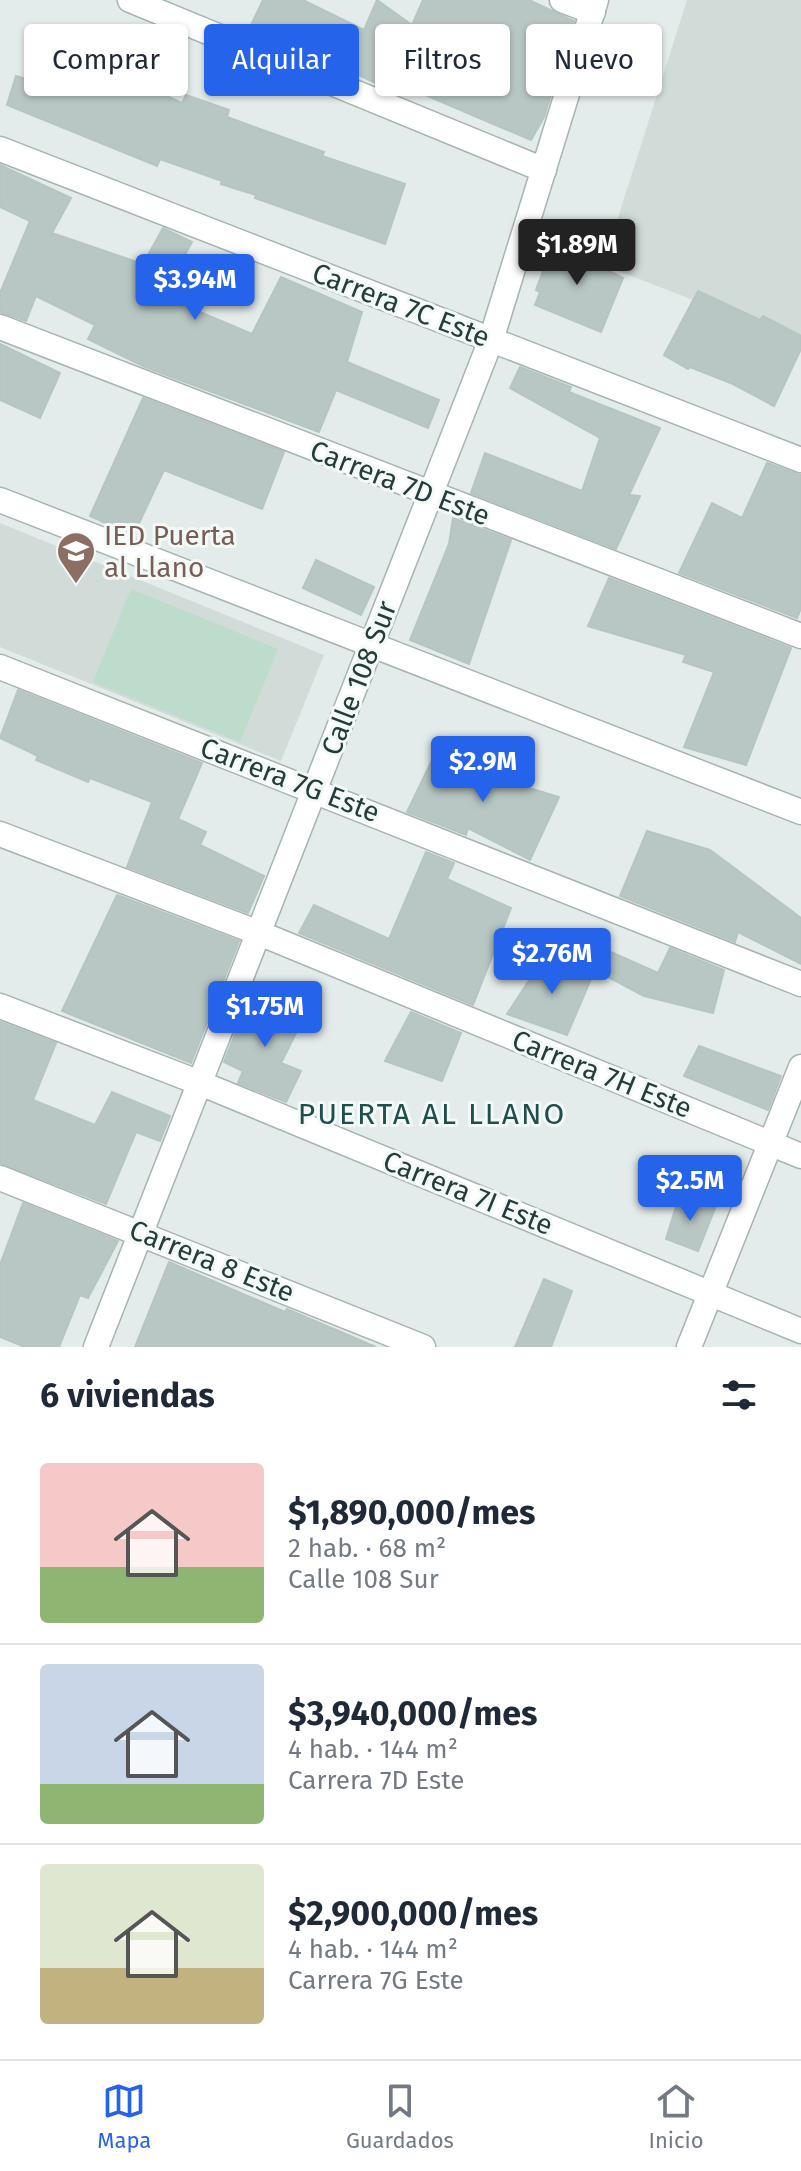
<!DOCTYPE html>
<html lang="es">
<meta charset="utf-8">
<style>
:root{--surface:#fff;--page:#f6f6f7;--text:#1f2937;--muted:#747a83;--line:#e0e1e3;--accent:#2563eb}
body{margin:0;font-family:"Fira Sans",sans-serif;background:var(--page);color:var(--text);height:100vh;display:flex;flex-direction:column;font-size:30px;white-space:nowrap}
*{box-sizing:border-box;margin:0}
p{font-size:26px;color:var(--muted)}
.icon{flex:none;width:44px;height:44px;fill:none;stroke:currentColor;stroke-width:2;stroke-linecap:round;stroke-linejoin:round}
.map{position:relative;height:1347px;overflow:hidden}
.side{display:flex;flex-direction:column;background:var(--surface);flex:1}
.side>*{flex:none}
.guide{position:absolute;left:24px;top:24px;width:754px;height:72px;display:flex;gap:16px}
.price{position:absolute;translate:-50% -68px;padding:0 18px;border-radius:8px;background:var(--accent);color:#fff;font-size:26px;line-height:52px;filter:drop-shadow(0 2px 4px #0008)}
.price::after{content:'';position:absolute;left:50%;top:48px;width:24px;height:18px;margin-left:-12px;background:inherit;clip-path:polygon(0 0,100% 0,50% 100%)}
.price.current{background:#222;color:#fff}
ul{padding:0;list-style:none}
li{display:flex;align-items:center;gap:24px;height:200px;padding:0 40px}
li+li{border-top:2px solid var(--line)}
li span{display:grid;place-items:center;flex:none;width:224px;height:160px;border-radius:8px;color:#555}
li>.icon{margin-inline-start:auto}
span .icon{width:96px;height:96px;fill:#fffc;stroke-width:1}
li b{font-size:34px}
h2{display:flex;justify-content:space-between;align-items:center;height:96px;padding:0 40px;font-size:34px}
.pill{padding:0 28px;border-radius:8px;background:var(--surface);box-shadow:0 2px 6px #0004;font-size:28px;line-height:72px}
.pill.current{background:var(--accent);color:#fff}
.menu{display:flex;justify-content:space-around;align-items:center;height:112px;border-top:2px solid var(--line);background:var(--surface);font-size:22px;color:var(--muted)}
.menu a{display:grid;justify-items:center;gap:4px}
.menu .current{color:var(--accent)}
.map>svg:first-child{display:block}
.built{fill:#d1dcd9}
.green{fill:#bddccc}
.building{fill:#b8c7c4;stroke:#b6c5c2;stroke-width:2}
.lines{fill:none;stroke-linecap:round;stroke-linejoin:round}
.minor-casing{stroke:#a6b4b2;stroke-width:27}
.minor{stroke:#fff;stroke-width:24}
.labels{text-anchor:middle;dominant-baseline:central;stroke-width:6;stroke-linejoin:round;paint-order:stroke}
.street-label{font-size:28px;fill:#243c3b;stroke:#f3f9f7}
.education-label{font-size:28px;fill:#785e54;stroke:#f3f9f7;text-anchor:start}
.neighbourhood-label{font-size:30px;letter-spacing:2px;fill:#204e4d;stroke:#f3f9f7}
</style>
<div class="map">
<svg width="801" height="1347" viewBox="0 0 801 1347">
<rect width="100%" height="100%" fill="#e3ecea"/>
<g class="built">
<path d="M687 0H801V342L603 265Z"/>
<path d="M0 523 324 655 281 761 0 647Z"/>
</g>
<path class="green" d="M131 589 278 649 240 742 93 682Z"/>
<g class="building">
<path d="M263 0H303L364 30 377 0 412 25 423 0H529L574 21 544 117 531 140 416 91 414 95 386 80 382 86 251 25Z"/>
<path d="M627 28 654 38 643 68 613 58Z"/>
<path d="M16 76 54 88 57 81 90 83 92 78 109 84 135 85 156 96 157 92 182 103 186 95 229 110 227 117 324 152 322 156 405 184 385 244 255 198 256 195 221 184 222 181 160 159 157 166 7 105Z"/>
<path d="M0 165 71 198 52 233 143 264 163 228 192 242 162 296 252 334 281 277 362 312 347 362 439 400 428 428 336 390 319 432 145 367 88 339 95 325 36 296 26 321 0 312V293L30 221 0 207Z"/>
<path d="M555 240 597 258 595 264 623 278 601 332 535 305 540 292 536 290Z"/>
<path d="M698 291 760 320 763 316 801 336V349L774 406 733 384 690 367 688 369 664 355Z"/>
<path d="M0 344 60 373 40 418 0 400Z"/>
<path d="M520 367 571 387 569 392 660 428 629 495 640 496 616 549 471 493 485 453 582 491 600 438 510 388Z"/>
<path d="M143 398 284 452 262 509 164 470 133 536 90 516Z"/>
<path d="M767 463 801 475V608L797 618 679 573 712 503 742 518Z"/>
<path d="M453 518 511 540 469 664 410 640 449 544Z"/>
<path d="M316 560 374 587 361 615 303 588Z"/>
<path d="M609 578 791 648 746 765 684 747 714 672 683 662 686 655 588 626Z"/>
<path d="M18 690 202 763 178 819 206 832 200 845 264 876 248 913 127 867 152 802 90 778 88 782 36 760 38 756 0 738Z"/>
<path d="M434 756 478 762 526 787 559 797 530 860 468 828 466 835 407 812Z"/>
<path d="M647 831 710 850 801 918V964L738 932 735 942 620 896Z"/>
<path d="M426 852 454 863 447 879 511 908 473 1005 299 933 314 905 389 939Z"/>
<path d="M117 895 239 941 191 1063 62 1011Z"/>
<path d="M586 941 658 973 670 948 724 970 713 1013 644 996 576 960Z"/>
<path d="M547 953 591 979 567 1035 507 1014Z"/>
<path d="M250 997 304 1017 281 1063 301 1071 286 1102 238 1083 243 1071 224 1062Z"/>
<path d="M411 1012 461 1033 442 1081 385 1061Z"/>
<path d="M0 1022 56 1043 33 1100 95 1125 112 1092 170 1116 160 1141 136 1132 106 1204 0 1163Z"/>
<path d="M699 1046 781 1076 768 1110 684 1076Z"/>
<path d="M679 1197 716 1206 698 1251 666 1239Z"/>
<path d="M23 1203 118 1241 88 1298 80 1295 59 1347H25L0 1337V1265Z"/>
<path d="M169 1262 285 1312 287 1309 376 1347H135Z"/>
<path d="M544 1279 572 1291 551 1347H515Z"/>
</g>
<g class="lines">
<defs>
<g id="minor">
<path d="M130 0 544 170"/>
<path d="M562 0 593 12"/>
<path d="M0 149 801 460"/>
<path d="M0 327 801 636"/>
<path d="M0 500 801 812"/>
<path d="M0 667 801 984"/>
<path d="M0 834 259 933 801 1156"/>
<path d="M0 1006 200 1083 801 1331"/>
<path d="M0 1178 423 1347"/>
<path d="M96 1347 491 340 596 0"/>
<path d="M689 1347 801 1067"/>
</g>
</defs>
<use href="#minor" class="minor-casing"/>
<use href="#minor" class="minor"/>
</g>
<defs>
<symbol id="school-pin" viewBox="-11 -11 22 30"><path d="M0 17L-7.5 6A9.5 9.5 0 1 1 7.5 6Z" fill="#8d6e63" stroke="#f3f9f7"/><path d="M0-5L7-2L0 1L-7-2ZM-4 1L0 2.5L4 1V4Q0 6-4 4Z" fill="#fff"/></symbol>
</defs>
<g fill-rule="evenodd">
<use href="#school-pin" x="54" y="529" width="44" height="60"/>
</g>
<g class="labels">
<g class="street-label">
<text transform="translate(401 305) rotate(21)">Carrera 7C Este</text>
<text transform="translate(400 483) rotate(21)">Carrera 7D Este</text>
<text transform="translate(359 678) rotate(-69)">Calle 108 Sur</text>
<text transform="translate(290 780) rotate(21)">Carrera 7G Este</text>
<text transform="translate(602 1074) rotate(22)">Carrera 7H Este</text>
<text transform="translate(468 1193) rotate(22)">Carrera 7I Este</text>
<text transform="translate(212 1261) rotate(22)">Carrera 8 Este</text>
</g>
<g class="education-label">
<text x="104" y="535">IED Puerta<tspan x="104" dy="32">al Llano</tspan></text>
</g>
<g class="neighbourhood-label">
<text x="432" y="1114">PUERTA AL LLANO</text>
</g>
</g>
</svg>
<b class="price current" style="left:577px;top:287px">$1.89M</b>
<b class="price" style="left:195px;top:322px">$3.94M</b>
<b class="price" style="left:483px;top:804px">$2.9M</b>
<b class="price" style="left:552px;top:996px">$2.76M</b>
<b class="price" style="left:265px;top:1049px">$1.75M</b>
<b class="price" style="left:690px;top:1223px">$2.5M</b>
<div class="guide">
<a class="pill">Comprar</a>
<a class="pill current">Alquilar</a>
<a class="pill">Filtros</a>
<a class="pill">Nuevo</a>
</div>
</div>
<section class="side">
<h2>6 viviendas<svg class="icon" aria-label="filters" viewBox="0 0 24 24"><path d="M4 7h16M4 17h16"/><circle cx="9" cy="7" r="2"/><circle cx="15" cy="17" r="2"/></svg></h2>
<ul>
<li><span style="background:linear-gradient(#f6c9c9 65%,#8fb573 0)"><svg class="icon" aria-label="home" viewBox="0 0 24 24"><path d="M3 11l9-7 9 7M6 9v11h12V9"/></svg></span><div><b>$1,890,000/mes</b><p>2 hab. · 68 m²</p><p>Calle 108 Sur</p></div></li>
<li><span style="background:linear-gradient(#c9d6e8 75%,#8fb573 0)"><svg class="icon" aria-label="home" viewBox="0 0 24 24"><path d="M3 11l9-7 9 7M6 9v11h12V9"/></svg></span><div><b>$3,940,000/mes</b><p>4 hab. · 144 m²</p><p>Carrera 7D Este</p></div></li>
<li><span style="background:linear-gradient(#dfe7d0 65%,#c2b280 0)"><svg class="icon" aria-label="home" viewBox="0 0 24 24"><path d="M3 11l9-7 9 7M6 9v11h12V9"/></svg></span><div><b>$2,900,000/mes</b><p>4 hab. · 144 m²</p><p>Carrera 7G Este</p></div></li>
</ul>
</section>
<nav class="menu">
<a class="current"><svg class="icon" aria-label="map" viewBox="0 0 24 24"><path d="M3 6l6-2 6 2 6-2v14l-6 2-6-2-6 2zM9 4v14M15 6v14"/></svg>Mapa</a>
<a><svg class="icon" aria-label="saved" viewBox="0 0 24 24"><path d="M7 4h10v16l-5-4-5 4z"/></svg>Guardados</a>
<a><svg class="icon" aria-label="home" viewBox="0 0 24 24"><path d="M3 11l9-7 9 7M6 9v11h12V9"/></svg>Inicio</a>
</nav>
